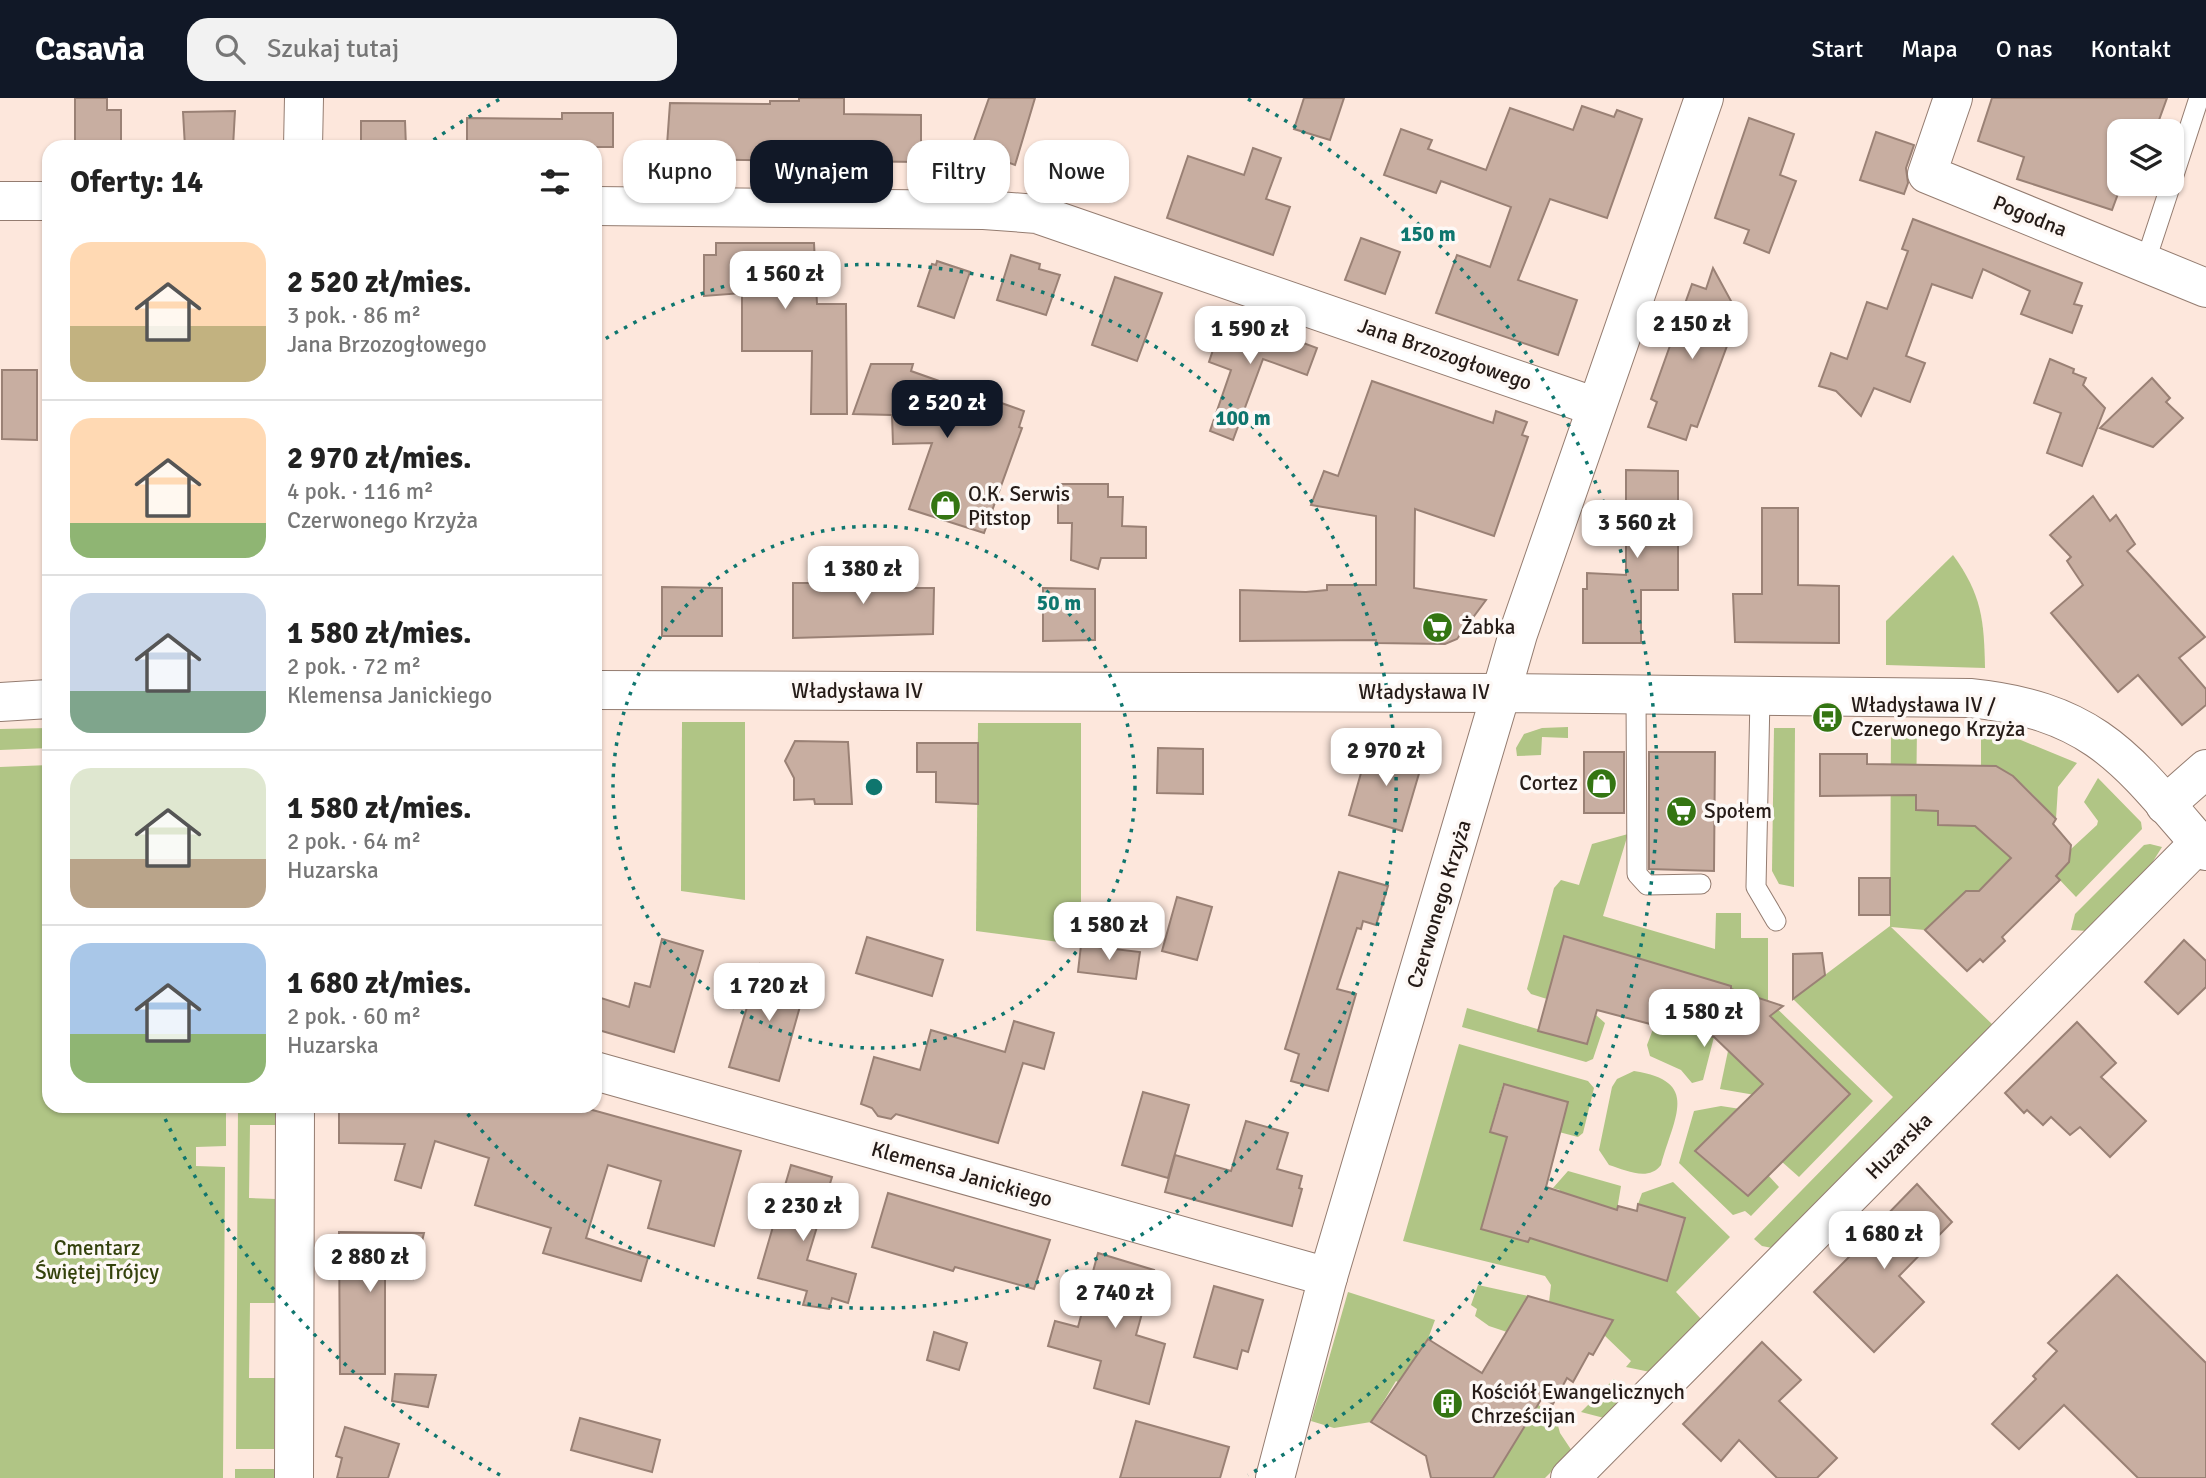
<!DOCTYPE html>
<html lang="pl">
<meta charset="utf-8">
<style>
:root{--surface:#fff;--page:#f2f2f2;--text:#222;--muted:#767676;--line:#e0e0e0;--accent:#111827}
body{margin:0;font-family:Signika,sans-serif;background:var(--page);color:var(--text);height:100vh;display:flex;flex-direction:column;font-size:26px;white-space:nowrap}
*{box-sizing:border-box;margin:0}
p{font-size:23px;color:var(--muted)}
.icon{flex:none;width:38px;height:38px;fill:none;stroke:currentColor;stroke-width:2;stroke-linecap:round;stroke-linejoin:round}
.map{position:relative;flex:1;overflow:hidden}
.panel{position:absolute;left:42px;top:42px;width:560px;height:973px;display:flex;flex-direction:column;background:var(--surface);border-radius:21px;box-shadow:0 2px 5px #0004}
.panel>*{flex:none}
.top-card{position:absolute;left:623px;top:42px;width:665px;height:63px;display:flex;gap:14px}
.tools{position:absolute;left:2107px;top:21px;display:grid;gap:14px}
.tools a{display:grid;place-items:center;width:77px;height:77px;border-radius:14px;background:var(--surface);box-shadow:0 2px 5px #0004;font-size:35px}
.price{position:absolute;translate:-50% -60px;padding:0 16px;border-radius:14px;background:#fff;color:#222;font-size:23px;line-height:46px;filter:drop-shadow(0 2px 4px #0008)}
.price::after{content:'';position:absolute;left:50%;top:42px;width:21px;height:16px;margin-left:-10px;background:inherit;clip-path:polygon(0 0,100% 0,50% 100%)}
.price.current{background:var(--accent);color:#fff}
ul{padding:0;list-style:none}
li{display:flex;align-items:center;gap:21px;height:175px;padding:0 28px}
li+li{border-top:2px solid var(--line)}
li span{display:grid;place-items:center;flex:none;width:196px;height:140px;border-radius:21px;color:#555}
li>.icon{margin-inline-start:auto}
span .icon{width:84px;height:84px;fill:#fffc;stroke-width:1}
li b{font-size:30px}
h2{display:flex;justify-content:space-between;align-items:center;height:84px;padding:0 28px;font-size:30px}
.tag{padding:0 24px;border-radius:21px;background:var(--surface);box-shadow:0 2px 5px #0004;font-size:24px;line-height:63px}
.tag.current{background:var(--accent);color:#fff}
header{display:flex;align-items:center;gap:42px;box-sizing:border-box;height:98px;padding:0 35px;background:var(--accent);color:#fff}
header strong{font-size:33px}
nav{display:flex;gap:38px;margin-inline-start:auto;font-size:24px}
.search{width:490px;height:63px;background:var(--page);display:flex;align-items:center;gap:18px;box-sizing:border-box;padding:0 24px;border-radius:21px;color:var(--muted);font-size:26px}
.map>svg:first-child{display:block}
.green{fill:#b0c585}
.building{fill:#c8aea1;stroke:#9a8175;stroke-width:2}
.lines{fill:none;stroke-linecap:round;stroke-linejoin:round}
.service-casing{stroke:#947c70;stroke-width:21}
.minor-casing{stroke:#947c70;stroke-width:40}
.tertiary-casing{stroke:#947c70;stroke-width:40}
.service{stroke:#fff;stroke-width:19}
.minor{stroke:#fff;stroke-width:38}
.tertiary{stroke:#fff;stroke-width:38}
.ring{fill:none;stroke:#0f766e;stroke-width:3.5;stroke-dasharray:3.5 7}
.labels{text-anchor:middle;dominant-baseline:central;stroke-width:7;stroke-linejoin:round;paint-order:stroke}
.street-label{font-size:21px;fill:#251b17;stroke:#fdf8f5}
.poi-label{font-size:21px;fill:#251b17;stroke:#fdf8f5;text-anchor:start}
.park-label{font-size:21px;fill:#34420c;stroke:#fdf8f5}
.centre{fill:#0f766e;stroke:#fdf8f5;stroke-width:3.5}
.ring-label{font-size:21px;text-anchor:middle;font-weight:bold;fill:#0f766e;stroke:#fdf8f5;stroke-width:7;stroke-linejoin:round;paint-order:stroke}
</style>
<header>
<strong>Casavia</strong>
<div class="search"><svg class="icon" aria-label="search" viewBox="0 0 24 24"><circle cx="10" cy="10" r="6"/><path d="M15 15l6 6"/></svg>Szukaj tutaj</div>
<nav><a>Start</a><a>Mapa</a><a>O nas</a><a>Kontakt</a></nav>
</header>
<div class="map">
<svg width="2206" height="1380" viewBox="0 0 2206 1380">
<rect width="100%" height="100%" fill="#fde7dc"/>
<g class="green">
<path d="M1953 457C1982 497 1984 522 1985 570L1886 567V523Z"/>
<path d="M682 624H745V802L681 793Z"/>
<path d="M978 625H1081V847L976 833Z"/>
<path d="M1568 629V640L1542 639 1541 657 1517 658 1516 650 1524 636 1542 630Z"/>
<path d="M49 630V650L0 652V631Z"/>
<path d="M1774 630H1795L1794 789 1779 786 1772 773Z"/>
<path d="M1891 630H1917L1916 712 1938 713V726L1975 728 2012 759 1999 773 2005 780 1981 793H1966L1925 832 1891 829 1994 928 1772 1150 1762 1148 1754 1141 1893 999 1793 901 1890 828Z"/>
<path d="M1981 635 2016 640 2077 665 2058 689 2056 721C2035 700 2013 668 1981 667Z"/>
<path d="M49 667V1008H226V1048L196 1049V1068L225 1069 223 1380H0V669Z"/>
<path d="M2098 680 2141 724 2142 731 2076 799 2056 778 2064 769 2058 763 2097 727 2098 723 2084 704Z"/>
<path d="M1628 736 1603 818 1715 851 1716 815H1741V840H1768V902L1873 1003 1799 1079 1781 1063 1813 961 1763 910 1743 900 1744 895 1731 891 1730 888 1564 838 1547 901 1531 896 1527 891 1554 790 1561 782 1579 787 1592 746Z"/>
<path d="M2150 746 2162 749 2152 765 2088 833 2071 832 2075 816 2144 747Z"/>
<path d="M1467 910 1587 946 1596 917 1605 925 1593 961 1586 964 1462 929Z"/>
<path d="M1656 923 1714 939 1703 982 1692 985 1681 972 1650 958 1647 947Z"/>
<path d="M1459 946 1588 983 1594 990 1583 1035 1578 1039 1559 1034 1568 1004 1503 986 1490 1033 1507 1039 1481 1131 1528 1144 1530 1140 1667 1182 1685 1120 1638 1106 1642 1095 1673 1084 1730 1139 1676 1194 1701 1221 1650 1274 1626 1269 1631 1263 1604 1237 1613 1222 1549 1204 1551 1187 1545 1178 1403 1143Z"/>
<path d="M1728 953 1765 988 1755 997 1720 991Z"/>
<path d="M1634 973C1701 983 1674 1019 1661 1067 1648 1084 1626 1072 1609 1067L1599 1052 1612 989 1617 981Z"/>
<path d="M238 1008H276V1027H250L249 1100 276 1101 275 1205H250L249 1280H275L274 1351H236Z"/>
<path d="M1721 1008 1747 1012 1695 1054 1748 1098 1768 1077 1779 1089 1751 1118 1745 1113 1733 1117 1679 1065 1694 1013Z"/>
<path d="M1568 1073 1621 1088 1617 1112 1559 1095 1560 1092 1553 1090Z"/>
<path d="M1478 1187 1528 1198 1507 1234 1489 1228 1475 1218 1477 1211 1471 1207Z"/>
<path d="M1348 1194 1435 1222 1428 1241 1407 1274 1409 1291 1396 1283 1371 1324 1334 1330 1311 1323Z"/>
<path d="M1614 1281 1624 1299 1604 1320 1581 1314Z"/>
<path d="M1513 1292 1555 1317 1560 1335 1572 1353 1545 1380H1480Z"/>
<rect x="235" y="1371" width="39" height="9"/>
</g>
<g class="building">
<path d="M75 0H107V12H121V49H75Z"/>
<path d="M799 0H844V16L921 17V64L666 61 670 5 770 6V3H799Z"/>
<path d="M989 0H1035L1015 67 971 51Z"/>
<path d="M1304 0H1344L1330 42 1294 31Z"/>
<path d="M1992 0H2167L2155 33H2119V93L2112 112 2017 81 2024 59 1978 43Z"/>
<path d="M1582 8 1614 19 1617 12 1642 21 1607 120 1550 101 1518 182 1577 202 1558 257 1436 215 1457 157 1490 169 1511 109 1441 83 1436 95 1384 77 1401 31 1432 42 1428 51 1486 72 1510 10 1573 32Z"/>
<path d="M235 13 233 49H185L183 14Z"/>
<path d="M562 15H613V49H467V20L562 21Z"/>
<path d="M1749 20 1794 36 1780 77 1796 83 1769 155 1744 145 1749 132 1715 120Z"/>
<path d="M361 23H405L406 49H361Z"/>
<path d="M1876 34 1914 47 1906 70 1908 85 1904 96 1860 82Z"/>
<path d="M1253 50 1281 60 1266 101 1290 109 1273 157 1167 120 1188 58 1244 77Z"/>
<path d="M1913 121 2082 185 2074 206 2082 208 2072 235 2021 216 2030 193 1983 171 1972 200 1932 186 1906 258 1925 265 1910 304 1874 290 1861 318 1836 293 1819 288 1831 255 1847 261 1867 204 1887 211 1908 153 1902 151Z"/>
<path d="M1361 140 1400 154 1385 196 1345 182Z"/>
<path d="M716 145H814L817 206H846L847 316H811L812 253H742V195L704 198V157H716Z"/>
<path d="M1011 157 1040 166 1039 171 1060 177 1046 217 997 202Z"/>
<path d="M937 163 970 174 954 220 918 208 932 166 936 167Z"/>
<path d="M1713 170 1731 203 1720 233 1731 237 1697 329 1691 327 1686 342 1648 329 1657 304 1651 301 1692 186 1706 191Z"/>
<path d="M1115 179 1162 195 1137 263 1092 247Z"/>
<path d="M1225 216 1317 250 1307 277 1263 261 1233 342 1210 333 1231 272 1209 264Z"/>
<path d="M2050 261 2074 271 2073 275 2086 280 2083 287 2105 310 2082 368 2047 355 2061 315 2034 305Z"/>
<path d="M871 266H913L911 273 1024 313 1019 329 1022 330 984 435 909 411 932 345 893 346 892 317 853 316Z"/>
<path d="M2 272H37V342L2 341Z"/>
<path d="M2152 280 2170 300 2166 304 2183 320 2153 349 2100 330Z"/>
<path d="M1372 283 1493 325 1496 313 1527 324 1522 337 1528 339 1494 438 1415 411 1414 490 1486 502 1457 541 1445 546 1376 545V542L1240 543V492L1306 494 1327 492V487H1376V418L1311 407 1324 373 1338 378Z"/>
<path d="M1626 372 1678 373V492H1641V545H1583V491H1587V475L1626 477Z"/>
<path d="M1058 386H1108V399H1123L1122 428 1146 429V460H1101L1098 471 1071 462 1072 425H1058Z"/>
<path d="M2093 398 2110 423 2116 417 2135 446 2127 453 2205 539 2179 560 2206 591V607L2182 627 2138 577 2118 594 2051 515 2083 487 2067 463 2071 459 2050 437Z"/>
<path d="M1762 410H1798V487L1839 488V545L1735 544 1733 496H1762Z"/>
<path d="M908 471V490H934L933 536 793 540V485H834V473Z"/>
<path d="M662 489 722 490V538H662Z"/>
<path d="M1043 490 1095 491V542L1043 543Z"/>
<path d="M795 643 848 644 852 706H815L814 701 794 702V680L785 663Z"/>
<path d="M917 645H978V706L936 704V674H917Z"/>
<path d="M1369 647 1423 662 1402 733 1349 717Z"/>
<path d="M1158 650 1203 651V696L1157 695Z"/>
<rect x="1584" y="654" width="40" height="61"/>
<path d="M1649 654H1715L1714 773 1649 771Z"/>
<path d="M1820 656H1867V666L1996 668 2013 678 2056 721 2053 726 2071 747 2069 764 2056 778 2060 782 2002 839 2005 843 1983 864 1980 861 1967 873 1925 832 1966 793H1979L2011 760 1975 728 1938 727V713L1916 712V697L1820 698Z"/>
<path d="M1339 774 1388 788 1376 827 1363 823 1361 831 1357 830 1337 891 1356 896 1328 993 1291 983 1299 956 1285 951Z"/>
<rect x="1859" y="780" width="31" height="37"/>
<path d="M1177 799 1212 809 1197 862 1162 853Z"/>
<path d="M1564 838 1731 888V891L1783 908 1770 918 1850 996 1748 1098 1695 1053 1763 986 1714 939 1656 923 1654 927 1597 912 1587 946 1538 933Z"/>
<path d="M867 839 943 862 932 898 856 875Z"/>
<path d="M662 841 703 853 674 954 595 931V898L629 909 635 885 650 889Z"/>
<path d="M2184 842 2206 863V889L2178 916 2145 884Z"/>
<path d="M1081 847 1140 854 1136 881 1078 874Z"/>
<path d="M1822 855 1825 877 1793 901V856Z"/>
<path d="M760 866 808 880 779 983 729 969Z"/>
<path d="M1014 923 1054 935 1044 971 1023 965 998 1045 896 1016 891 1021 878 1018 872 1010 861 1006 874 959 920 972 931 932 1005 954Z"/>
<path d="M2077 924 2116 965 2101 979 2146 1023 2110 1059 2080 1029 2070 1037 2051 1019 2043 1027 2027 1012 2024 1015 2005 995Z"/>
<path d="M1504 986 1568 1004 1546 1089 1617 1112 1618 1108 1637 1113 1638 1106 1685 1120 1667 1183 1530 1140 1528 1144 1481 1131 1507 1039 1490 1034Z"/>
<path d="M1143 994 1189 1007 1168 1080 1122 1067Z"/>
<path d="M339 1008H578L741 1053 714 1148 648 1130 661 1083 608 1067 586 1140 648 1160 641 1183 543 1155 551 1130 475 1107 489 1060 435 1043 421 1090 395 1082 405 1046 339 1045Z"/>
<path d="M1246 1023 1288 1035 1277 1071 1302 1078 1299 1090 1302 1091 1292 1128 1165 1094 1175 1057 1231 1073Z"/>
<path d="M791 1067 832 1079 807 1162 856 1176 848 1205 832 1200 829 1211 803 1207 807 1193 758 1180Z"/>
<path d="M1917 1086 1952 1124 1899 1178 1924 1204 1874 1254 1814 1194 1880 1128 1878 1126Z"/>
<path d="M888 1095 1050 1142 1034 1191 955 1169 953 1173 872 1149Z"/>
<path d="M339 1134 424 1135 413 1181 385 1172V1276H340Z"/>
<path d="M1098 1155 1154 1172 1136 1237 1165 1246 1149 1306 1094 1290 1101 1263 1048 1248 1055 1223 1078 1229Z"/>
<path d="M2117 1177 2206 1265V1380H2138L2064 1307 2019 1351 1992 1326 2036 1281 2033 1278 2057 1253 2048 1245Z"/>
<path d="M1214 1188 1263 1202 1248 1254 1242 1252 1237 1271 1194 1259Z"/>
<path d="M1528 1198 1613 1222 1593 1257 1589 1255 1573 1284 1567 1280 1553 1306 1542 1300 1493 1380H1431L1426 1358 1371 1324 1428 1241 1482 1275Z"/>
<path d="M934 1234 967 1245 959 1272 927 1262Z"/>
<path d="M1762 1244 1801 1282 1779 1303 1837 1360 1817 1380H1777L1739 1342 1721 1363 1683 1326Z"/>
<path d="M395 1276 436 1277 428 1309 392 1303Z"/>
<path d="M580 1320 660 1342 652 1374 571 1352Z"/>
<path d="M1136 1323 1229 1349 1220 1380H1120Z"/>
<path d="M345 1329 399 1346 388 1380H337L342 1360 336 1358Z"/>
</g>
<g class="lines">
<defs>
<g id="service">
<path d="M2172 83 2199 0"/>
<path d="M2145 165 2171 86"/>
<path d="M1636 597 1637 776 1647 787 1701 786"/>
<path d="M1760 599 1756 789 1776 823"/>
</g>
<g id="minor">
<path d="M1953 0 1927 76 2206 190"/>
<path d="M303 49 304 0"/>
<path d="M0 103H49"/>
<path d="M595 108 984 112 1037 116 1596 309"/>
<path d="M2165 707 2206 671"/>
<path d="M595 973 1328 1179"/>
<path d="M294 1380 295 1008"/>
<path d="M1275 1380 1328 1179 1501 595 1970 600C2097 613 2128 663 2206 753"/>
<path d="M1570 1380 2199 745"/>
</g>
<g id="tertiary">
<path d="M595 592 1501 595 1518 536 1704 0"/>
<path d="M0 604 49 601"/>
</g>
</defs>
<use href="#service" class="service-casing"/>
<use href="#minor" class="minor-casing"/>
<use href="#tertiary" class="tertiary-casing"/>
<use href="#service" class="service"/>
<use href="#minor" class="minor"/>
<use href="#tertiary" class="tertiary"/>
</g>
<g class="ring">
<circle cx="874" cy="689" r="261"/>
<path d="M597 246A522 522 0 1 1 463 1010"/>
<path d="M500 1377A783 783 0 0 1 162 1014M425 48A783 783 0 0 1 500 1M1248 1A783 783 0 0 1 1248 1377"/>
</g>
<defs>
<symbol id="shop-disc" viewBox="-11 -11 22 22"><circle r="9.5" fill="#347512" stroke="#fdf8f5"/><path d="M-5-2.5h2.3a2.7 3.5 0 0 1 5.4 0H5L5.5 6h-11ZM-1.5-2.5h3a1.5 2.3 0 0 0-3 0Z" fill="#fff"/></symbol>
<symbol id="supermarket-disc" viewBox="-11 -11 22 22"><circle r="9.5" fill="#347512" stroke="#fdf8f5"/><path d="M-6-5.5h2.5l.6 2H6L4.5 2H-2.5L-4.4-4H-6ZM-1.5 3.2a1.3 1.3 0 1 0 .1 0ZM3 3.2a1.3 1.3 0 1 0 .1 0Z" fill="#fff"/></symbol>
<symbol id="bus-disc" viewBox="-11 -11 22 22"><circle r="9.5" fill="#347512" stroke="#fdf8f5"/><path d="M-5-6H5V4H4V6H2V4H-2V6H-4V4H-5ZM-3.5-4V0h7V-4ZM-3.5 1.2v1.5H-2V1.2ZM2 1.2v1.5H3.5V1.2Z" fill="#fff"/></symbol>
<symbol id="building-disc" viewBox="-11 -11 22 22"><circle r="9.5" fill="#347512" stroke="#fdf8f5"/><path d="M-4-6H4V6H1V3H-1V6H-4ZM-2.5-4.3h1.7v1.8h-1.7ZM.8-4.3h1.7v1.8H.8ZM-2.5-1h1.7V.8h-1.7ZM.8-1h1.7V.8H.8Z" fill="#fff"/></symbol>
</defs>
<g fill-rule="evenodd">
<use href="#shop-disc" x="928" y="390" width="35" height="35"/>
<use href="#supermarket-disc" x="1420" y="512" width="35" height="35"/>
<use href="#bus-disc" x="1810" y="602" width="35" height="35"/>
<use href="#shop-disc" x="1584" y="668" width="35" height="35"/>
<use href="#supermarket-disc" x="1664" y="696" width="35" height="35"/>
<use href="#building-disc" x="1430" y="1288" width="35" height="35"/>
</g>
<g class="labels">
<g class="street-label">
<text transform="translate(2030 118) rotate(22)">Pogodna</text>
<text transform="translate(1445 256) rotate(19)">Jana Brzozogłowego</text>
<text x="857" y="593">Władysława IV</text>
<text x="1424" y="594">Władysława IV</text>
<text transform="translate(1439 806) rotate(-73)">Czerwonego Krzyża</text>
<text transform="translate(1899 1048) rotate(-45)">Huzarska</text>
<text transform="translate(962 1076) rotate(16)">Klemensa Janickiego</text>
</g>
<g class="poi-label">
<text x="968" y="396">O.K. Serwis<tspan x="968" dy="24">Pitstop</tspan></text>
<text x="1461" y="529">Żabka</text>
<text x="1851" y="607">Władysława IV /<tspan x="1851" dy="24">Czerwonego Krzyża</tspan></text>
<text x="1578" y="685" text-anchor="end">Cortez</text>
<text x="1704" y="713">Społem</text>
<text x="1471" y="1294">Kościół Ewangelicznych<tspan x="1471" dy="24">Chrześcijan</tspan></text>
</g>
<g class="park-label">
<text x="97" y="1150">Cmentarz<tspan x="97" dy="24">Świętej Trójcy</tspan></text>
</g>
</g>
<circle cx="874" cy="689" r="10" class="centre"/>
<g class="ring-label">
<text x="1428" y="143">150 m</text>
<text x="1243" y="327">100 m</text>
<text x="1059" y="512">50 m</text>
</g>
</svg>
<div class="tools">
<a><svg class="icon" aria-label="layers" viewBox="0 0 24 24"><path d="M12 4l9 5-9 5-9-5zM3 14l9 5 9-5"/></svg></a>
</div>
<b class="price" style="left:785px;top:213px">1 560 zł</b>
<b class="price" style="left:1692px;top:263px">2 150 zł</b>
<b class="price" style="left:1250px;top:268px">1 590 zł</b>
<b class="price current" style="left:947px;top:342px">2 520 zł</b>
<b class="price" style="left:1637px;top:462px">3 560 zł</b>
<b class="price" style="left:863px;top:508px">1 380 zł</b>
<b class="price" style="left:1386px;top:690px">2 970 zł</b>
<b class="price" style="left:1109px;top:864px">1 580 zł</b>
<b class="price" style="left:769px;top:925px">1 720 zł</b>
<b class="price" style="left:1704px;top:951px">1 580 zł</b>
<b class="price" style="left:803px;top:1145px">2 230 zł</b>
<b class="price" style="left:1884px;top:1173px">1 680 zł</b>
<b class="price" style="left:370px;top:1196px">2 880 zł</b>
<b class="price" style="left:1115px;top:1232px">2 740 zł</b>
<div class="top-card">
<a class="tag">Kupno</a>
<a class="tag current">Wynajem</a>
<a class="tag">Filtry</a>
<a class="tag">Nowe</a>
</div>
<section class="panel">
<h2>Oferty: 14<svg class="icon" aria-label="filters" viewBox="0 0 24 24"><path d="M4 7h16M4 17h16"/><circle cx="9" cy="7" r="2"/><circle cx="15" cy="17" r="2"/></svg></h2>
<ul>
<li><span style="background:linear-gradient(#ffd9b3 60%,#c2b280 0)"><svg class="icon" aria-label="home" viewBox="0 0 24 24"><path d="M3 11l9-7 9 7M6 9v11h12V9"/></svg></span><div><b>2 520 zł/mies.</b><p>3 pok. · 86 m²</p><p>Jana Brzozogłowego</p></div></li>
<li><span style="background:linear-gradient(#ffd9b3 75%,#8fb573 0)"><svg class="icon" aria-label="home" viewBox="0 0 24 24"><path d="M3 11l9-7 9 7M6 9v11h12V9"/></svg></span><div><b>2 970 zł/mies.</b><p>4 pok. · 116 m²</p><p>Czerwonego Krzyża</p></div></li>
<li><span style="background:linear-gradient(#c9d6e8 70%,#7fa58c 0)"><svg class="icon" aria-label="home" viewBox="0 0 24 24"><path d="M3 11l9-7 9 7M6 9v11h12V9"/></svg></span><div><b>1 580 zł/mies.</b><p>2 pok. · 72 m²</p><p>Klemensa Janickiego</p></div></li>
<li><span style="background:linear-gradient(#dfe7d0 65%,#b9a48a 0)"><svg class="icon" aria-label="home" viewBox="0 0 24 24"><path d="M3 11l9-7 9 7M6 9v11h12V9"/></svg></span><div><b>1 580 zł/mies.</b><p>2 pok. · 64 m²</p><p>Huzarska</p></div></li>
<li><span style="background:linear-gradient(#a9c7e8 65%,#8fb573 0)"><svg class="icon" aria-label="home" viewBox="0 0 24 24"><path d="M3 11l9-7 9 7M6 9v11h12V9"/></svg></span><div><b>1 680 zł/mies.</b><p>2 pok. · 60 m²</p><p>Huzarska</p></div></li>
</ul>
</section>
</div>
